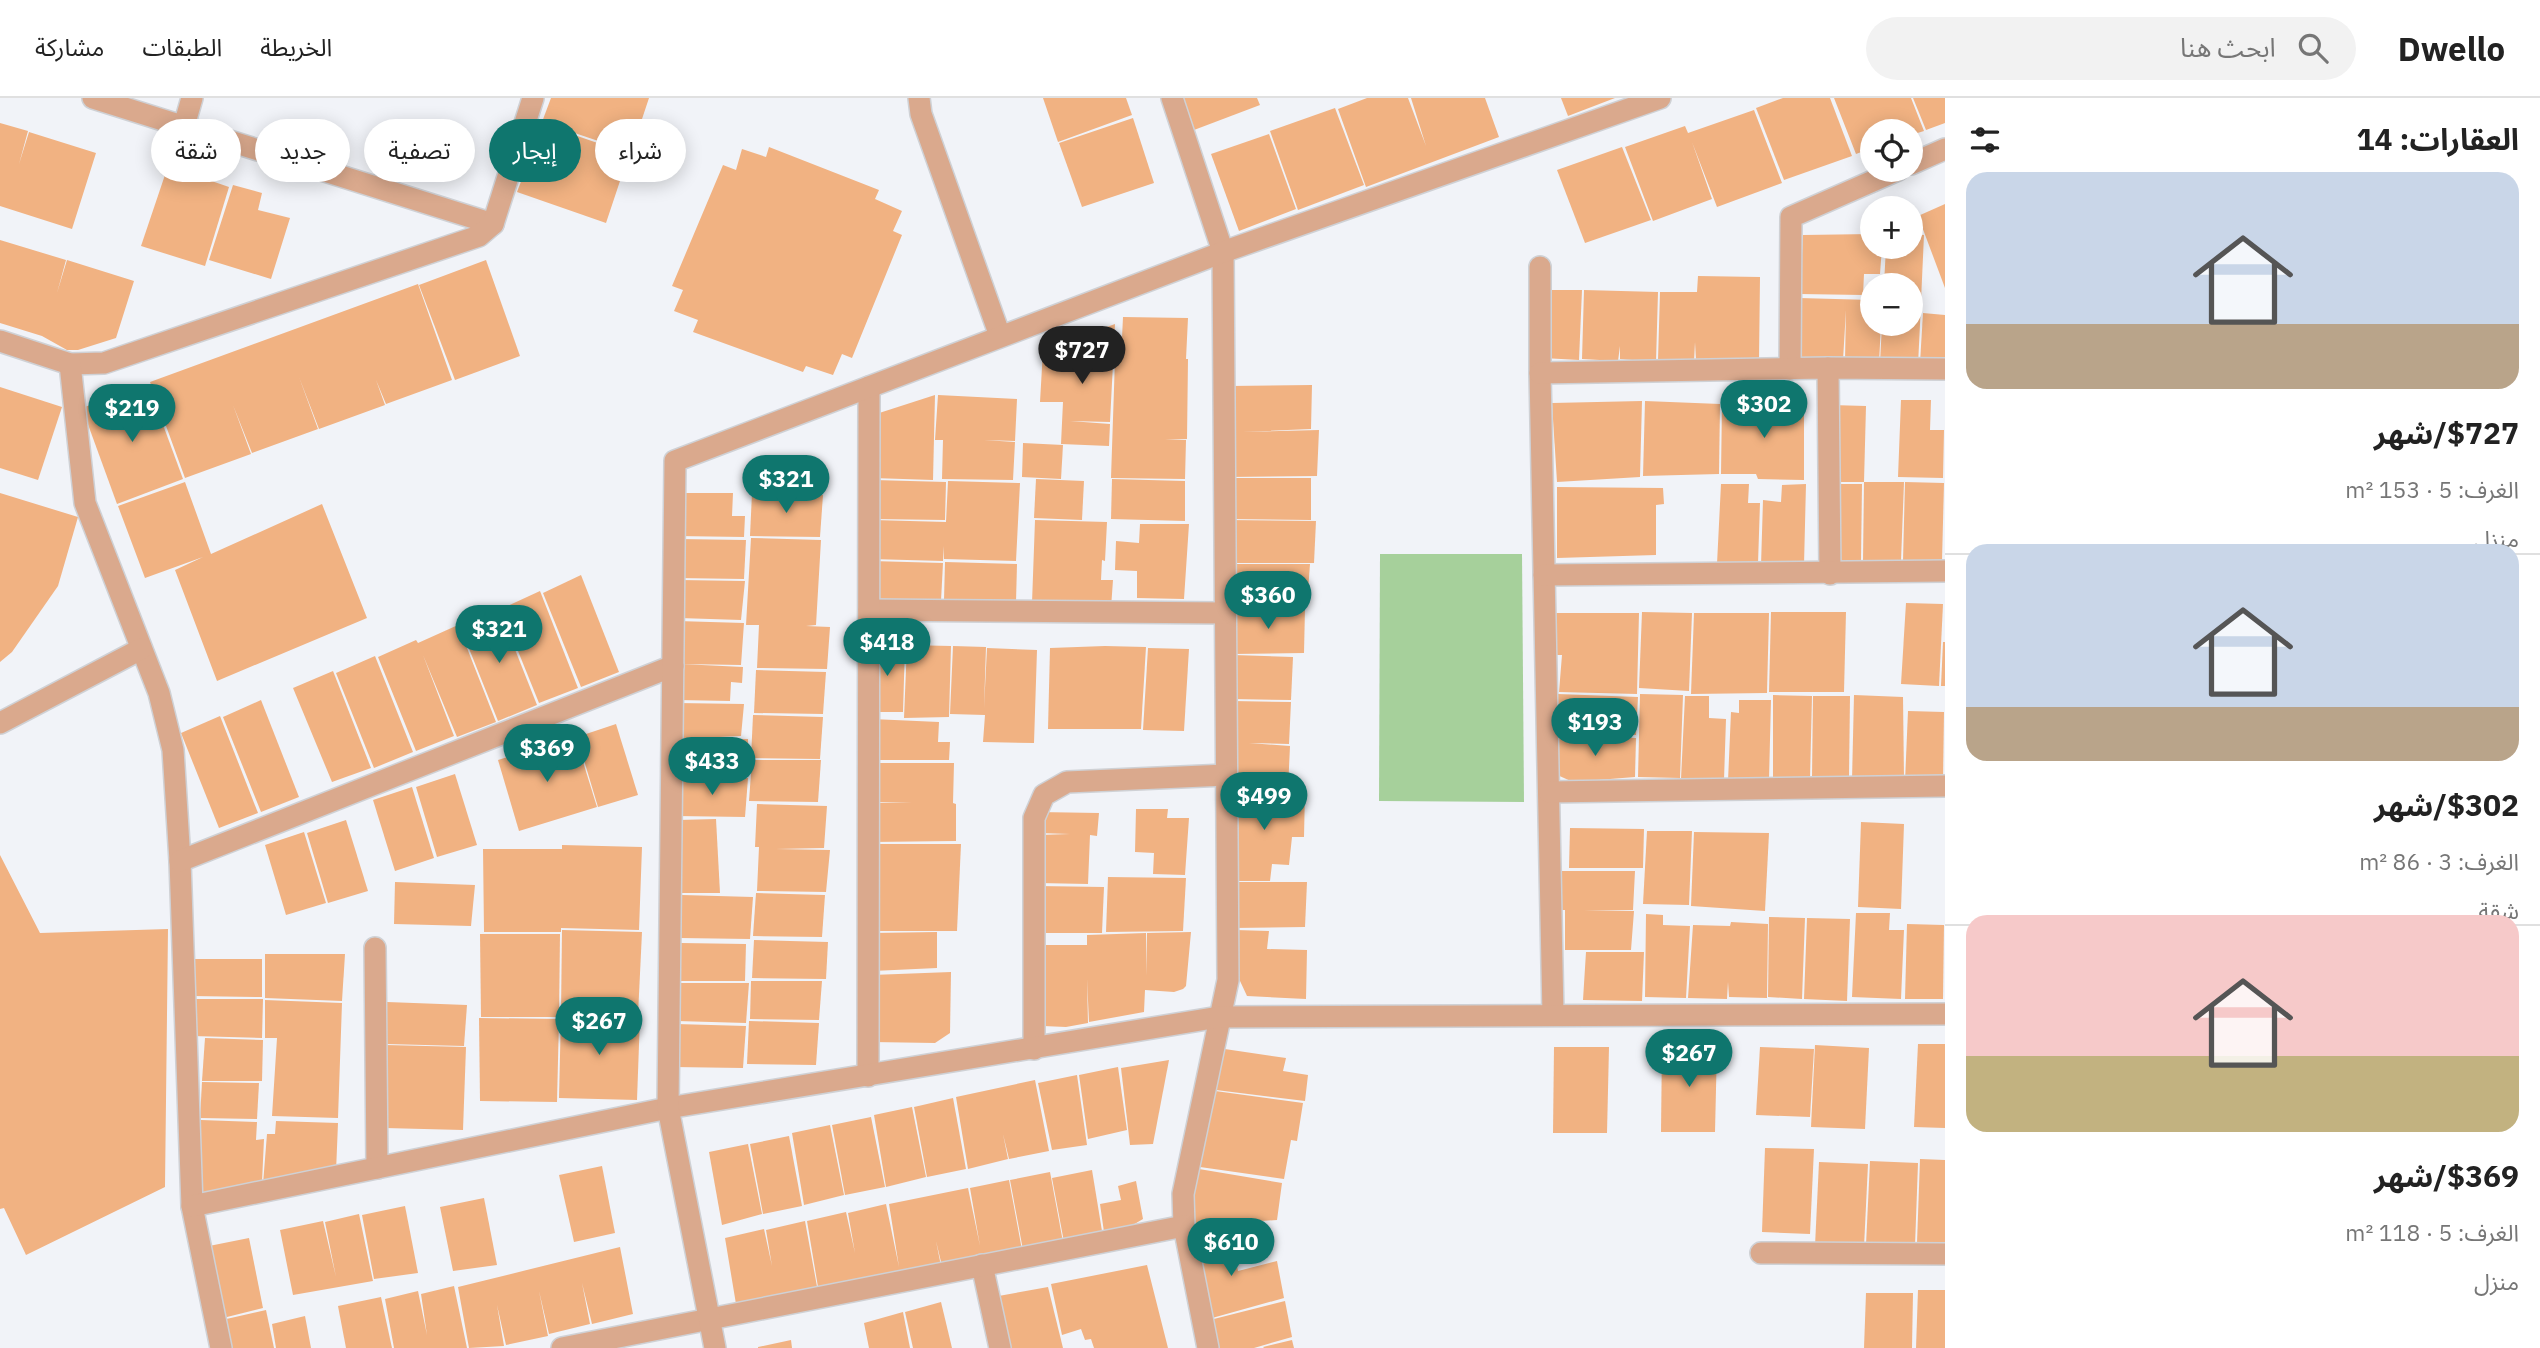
<!DOCTYPE html>
<html lang="ar">
<meta charset="utf-8">
<style>
:root{--surface:#fff;--page:#f2f2f2;--text:#222;--muted:#767676;--line:#e0e0e0;--accent:#0f766e}
body{margin:0;font-family:"IBM Plex Sans","Noto Sans Arabic",sans-serif;background:var(--page);color:var(--text);direction:rtl;height:100vh;display:flex;flex-direction:column;font-size:26px;white-space:nowrap}
*{box-sizing:border-box;margin:0}
p{font-size:23px;color:var(--muted)}
.icon{flex:none;width:38px;height:38px;fill:none;stroke:currentColor;stroke-width:2;stroke-linecap:round;stroke-linejoin:round}
.map{position:relative;flex:1;overflow:hidden;direction:ltr}
.details{display:flex;flex-direction:column;background:var(--surface);width:595px}
.details>*{flex:none}
.banner{position:absolute;left:21px;top:21px;width:665px;height:63px;direction:rtl;display:flex;gap:14px}
.fabs{position:absolute;left:1860px;top:21px;display:grid;gap:14px}
.fabs a{display:grid;place-items:center;width:63px;height:63px;border-radius:50%;background:var(--surface);box-shadow:0 4px 18px #0003;font-size:35px}
.price{position:absolute;translate:-50% -60px;padding:0 16px;border-radius:24px;background:var(--accent);color:#fff;font-size:23px;line-height:46px;filter:drop-shadow(0 2px 4px #0008)}
.price::after{content:'';position:absolute;left:50%;top:42px;width:21px;height:16px;margin-left:-10px;background:inherit;clip-path:polygon(0 0,100% 0,50% 100%)}
.price.active{background:#222;color:#fff}
ul{padding:0;list-style:none}
li{display:grid;align-content:center;gap:14px;height:371px;padding:0 21px}
li+li{border-top:2px solid var(--line)}
li span{display:grid;place-items:center;height:217px;border-radius:21px;color:#555}
li>.icon{margin-inline-start:auto}
span .icon{width:126px;height:126px;fill:#fffc;stroke-width:1}
li b{font-size:30px}
h2{display:flex;justify-content:space-between;align-items:center;height:84px;padding:0 21px;font-size:30px}
.pill{padding:0 24px;border-radius:32px;background:var(--surface);box-shadow:0 4px 18px #0003;font-size:24px;line-height:63px}
.pill.active{background:var(--accent);color:#fff}
header{display:flex;align-items:center;gap:42px;box-sizing:border-box;height:98px;padding:0 35px;background:var(--surface);border-bottom:2px solid var(--line)}
header strong{font-size:33px}
nav{display:flex;gap:38px;margin-inline-start:auto;font-size:24px}
.search{width:490px;height:63px;background:var(--page);display:flex;align-items:center;gap:18px;box-sizing:border-box;padding:0 24px;border-radius:38px;color:var(--muted);font-size:26px}
main{display:flex;flex:1;min-height:0}
.map>svg:first-child{display:block}
.green{fill:#a6d09b}
.building{fill:#f1b282}
.lines{fill:none;stroke-linecap:round;stroke-linejoin:round}
.minor-casing{stroke:#cfd1d5;stroke-width:24}
.minor{stroke:#daa98d;stroke-width:21}
</style>
<header>
<strong>Dwello</strong>
<div class="search"><svg class="icon" aria-label="search" viewBox="0 0 24 24"><circle cx="10" cy="10" r="6"/><path d="M15 15l6 6"/></svg>ابحث هنا</div>
<nav><a>الخريطة</a><a>الطبقات</a><a>مشاركة</a></nav>
</header>
<main>
<section class="details">
<h2>العقارات: 14<svg class="icon" aria-label="filters" viewBox="0 0 24 24"><path d="M4 7h16M4 17h16"/><circle cx="9" cy="7" r="2"/><circle cx="15" cy="17" r="2"/></svg></h2>
<ul>
<li><span style="background:linear-gradient(#c9d6e8 70%,#b9a48a 0)"><svg class="icon" aria-label="home" viewBox="0 0 24 24"><path d="M3 11l9-7 9 7M6 9v11h12V9"/></svg></span><div><b>$727/شهر</b><p>الغرف: 5 · 153 m²</p><p>منزل</p></div></li>
<li><span style="background:linear-gradient(#c9d6e8 75%,#b9a48a 0)"><svg class="icon" aria-label="home" viewBox="0 0 24 24"><path d="M3 11l9-7 9 7M6 9v11h12V9"/></svg></span><div><b>$302/شهر</b><p>الغرف: 3 · 86 m²</p><p>شقة</p></div></li>
<li><span style="background:linear-gradient(#f6c9c9 65%,#c2b280 0)"><svg class="icon" aria-label="home" viewBox="0 0 24 24"><path d="M3 11l9-7 9 7M6 9v11h12V9"/></svg></span><div><b>$369/شهر</b><p>الغرف: 5 · 118 m²</p><p>منزل</p></div></li>
</ul>
</section>
<div class="map">
<svg width="1945" height="1250" viewBox="0 0 1945 1250">
<rect width="100%" height="100%" fill="#f1f3f8"/>
<path class="green" d="M1380 456H1522L1524 704 1379 703Z"/>
<g class="building">
<path d="M551 0H649L631 54 542 24Z"/>
<path d="M1043 0H1126L1132 17 1058 44Z"/>
<path d="M1182 0H1257L1260 7 1194 32Z"/>
<path d="M1367 0H1408L1426 48 1411 0H1485L1499 39 1366 89 1338 11Z"/>
<path d="M1561 0H1615L1568 18Z"/>
<path d="M1783 0H1830L1852 58 1784 82 1756 10Z"/>
<path d="M1834 0H1911L1924 33 1911 37V33H1872V50L1856 56Z"/>
<path d="M1913 0H1945V25L1926 32Z"/>
<path d="M1335 10 1364 87 1298 112 1270 33Z"/>
<path d="M1754 12 1782 85 1717 109 1692 44 1712 101 1653 123 1625 49 1685 28 1688 35Z"/>
<path d="M1133 20 1154 85 1082 109 1059 45Z"/>
<path d="M0 25 28 33 19 66 29 34 96 55 72 131 0 108Z"/>
<path d="M543 26 629 56 606 125 517 94Z"/>
<path d="M1269 36 1296 111 1239 133 1211 56Z"/>
<path d="M769 49 879 92 875 101 902 113 893 133 902 137 852 260 842 256 833 277 806 268 803 274 693 234 698 222 674 213 683 192 672 188 723 67 736 72 742 51 766 59Z"/>
<path d="M1622 49 1651 122 1585 145 1557 72Z"/>
<path d="M168 68 229 89 205 168 141 148Z"/>
<path d="M233 87 262 95 258 112 290 120 271 181 209 162Z"/>
<path d="M1945 106V190L1918 118Z"/>
<path d="M1872 136V149H1882L1880 176H1864L1863 197 1800 196 1803 137Z"/>
<path d="M1911 136 1924 137 1921 203H1911V187H1884L1886 149H1911Z"/>
<path d="M0 142 66 162 57 195 67 162 134 183 116 240 78 252H67L42 238 0 225Z"/>
<path d="M486 162 520 258 455 282 419 187Z"/>
<path d="M1698 178 1760 179 1759 262H1696L1695 244 1694 264 1658 262 1660 194H1697Z"/>
<path d="M418 186 452 282 386 306 376 282 385 307 319 331 299 279 318 331 252 355 233 307 251 356 185 380 150 284Z"/>
<path d="M1545 192H1582L1579 262 1543 260Z"/>
<path d="M1584 192 1658 194 1656 264 1620 261V248L1618 263 1582 261Z"/>
<path d="M1799 200 1872 202V226H1881L1879 265 1845 263 1846 212 1843 262H1798Z"/>
<path d="M1911 205 1921 206 1918 267 1880 265 1882 226H1911Z"/>
<path d="M1923 215 1945 217V265H1920Z"/>
<path d="M1123 219 1188 220 1186 261H1188L1187 341 1165 342H1186L1185 381 1111 380 1115 261H1121Z"/>
<path d="M1115 226 1110 324 1070 323 1110 326 1109 348 1061 346 1063 304H1040L1043 252Z"/>
<path d="M148 286 183 381 117 406 82 310Z"/>
<path d="M1312 287 1311 331 1242 334 1319 332 1317 378 1228 379 1230 288Z"/>
<path d="M0 289 62 309 38 382 0 370Z"/>
<path d="M935 297 933 382 873 380V317Z"/>
<path d="M938 297 1017 301 1015 343 984 342 1015 344 1013 382 942 381 943 342H935Z"/>
<path d="M1901 302H1931L1930 332H1944L1943 380 1898 379Z"/>
<path d="M1642 303 1640 379 1557 384 1552 305Z"/>
<path d="M1645 303 1720 306 1719 376 1643 378Z"/>
<path d="M1760 304H1804V382L1758 381 1756 376H1721L1722 305 1758 306 1759 318Z"/>
<path d="M1831 307 1866 308 1864 384H1831Z"/>
<path d="M1023 345 1063 347 1061 381 1022 379Z"/>
<path d="M1228 380H1311V422L1229 421Z"/>
<path d="M1036 381 1084 383 1082 422 1034 420Z"/>
<path d="M1112 381 1185 383V423L1111 421Z"/>
<path d="M874 382 946 384 945 422 873 421Z"/>
<path d="M948 383 1020 385 1016 463 944 461V448L943 463 871 461 873 422 946 424Z"/>
<path d="M185 384 211 456 322 406 367 520 217 583 175 472 203 459 145 480 118 408Z"/>
<path d="M1864 384H1904L1901 463H1863Z"/>
<path d="M1905 384 1944 385 1942 463H1903Z"/>
<path d="M1721 386H1749L1748 405H1760L1758 466H1717Z"/>
<path d="M1806 386 1804 467 1761 468 1763 402 1781 404 1782 387Z"/>
<path d="M1830 386H1862L1861 464 1832 465Z"/>
<path d="M1557 389 1663 390 1664 406 1656 407V457L1557 460Z"/>
<path d="M0 395 78 419 58 488 12 554 0 564Z"/>
<path d="M678 395H733L732 418H745L744 439 676 438Z"/>
<path d="M752 395 823 397 820 439 750 438Z"/>
<path d="M1035 422 1107 424 1105 463 1102 462 1101 482H1113L1111 510 1032 505Z"/>
<path d="M1227 422 1316 423 1314 465H1228Z"/>
<path d="M1140 426H1189L1184 501 1137 500V473L1115 472 1116 443 1139 445Z"/>
<path d="M751 440 821 442 816 527 806 528 830 529 827 571 757 570 759 527H746Z"/>
<path d="M679 441 746 442 744 481 677 480Z"/>
<path d="M871 463 943 465 941 503 869 502Z"/>
<path d="M945 464 1017 466 1016 504 944 502Z"/>
<path d="M1231 466H1310L1307 507 1230 511Z"/>
<path d="M581 477 619 574 581 589 543 495Z"/>
<path d="M679 482 745 483 741 522 679 520Z"/>
<path d="M540 493 578 590 539 605 501 511Z"/>
<path d="M1906 505 1943 506 1939 588 1901 586Z"/>
<path d="M1305 510 1304 555 1232 556 1233 511Z"/>
<path d="M499 511 537 607 498 623 460 528Z"/>
<path d="M1642 514 1692 515 1689 593 1639 590Z"/>
<path d="M1771 514H1846L1844 594H1769Z"/>
<path d="M1553 515H1639L1637 596 1559 594 1562 557H1552Z"/>
<path d="M1694 515H1769L1767 595 1691 596Z"/>
<path d="M677 523 744 525 741 567 681 566 743 569 742 585 731 584 730 603 677 602Z"/>
<path d="M458 527 496 624 457 639 423 557 454 638 416 653 378 559 416 542 418 545Z"/>
<path d="M1943 544H1945V588H1941Z"/>
<path d="M872 546 905 547 903 614H869Z"/>
<path d="M907 547 951 548 949 619 904 620Z"/>
<path d="M953 548 986 549 984 610 987 550 1037 552 1034 645 983 644 985 617 950 616Z"/>
<path d="M1105 548 1146 549 1141 631H1048L1050 550Z"/>
<path d="M1148 550 1189 551 1184 633 1143 632Z"/>
<path d="M1234 557 1293 559 1291 602 1233 601Z"/>
<path d="M375 558 413 654 374 670 336 575Z"/>
<path d="M756 572 826 574 823 616 754 615Z"/>
<path d="M333 573 371 670 332 684 293 590Z"/>
<path d="M1558 596 1638 599 1636 637 1557 636Z"/>
<path d="M1640 596 1683 597 1680 680 1638 679Z"/>
<path d="M1773 597 1812 598 1810 681 1773 680Z"/>
<path d="M1854 597 1903 599 1904 681 1852 682Z"/>
<path d="M1685 598H1709V620L1726 621 1724 682 1681 681Z"/>
<path d="M1813 598H1850L1849 679H1812Z"/>
<path d="M261 602 299 699 261 714 223 619Z"/>
<path d="M1739 602H1771L1769 682 1728 683 1731 614 1739 615Z"/>
<path d="M1232 603 1291 604 1289 646 1249 645 1290 648 1288 691 1229 690Z"/>
<path d="M677 605 744 606 741 638 676 641Z"/>
<path d="M1908 613 1944 614 1943 684H1905Z"/>
<path d="M753 617 823 619 820 661 751 660Z"/>
<path d="M220 618 258 715 219 730 181 635Z"/>
<path d="M872 621 939 624 938 644H950L949 662H871Z"/>
<path d="M616 626 638 697 598 709 577 639Z"/>
<path d="M1557 637 1636 640 1635 679 1573 684 1555 676Z"/>
<path d="M575 638 597 709 519 733 498 662Z"/>
<path d="M748 641V660L731 659V678L677 677 676 642Z"/>
<path d="M752 662H821L818 704 749 703Z"/>
<path d="M871 665H954L953 705 956 706V743L871 744V705L912 704H871Z"/>
<path d="M455 676 477 747 437 759 416 689Z"/>
<path d="M677 680H748L745 719 676 718Z"/>
<path d="M412 689 434 760 395 773 373 702Z"/>
<path d="M1231 693H1305L1304 739H1292L1289 767 1272 766 1270 783H1230Z"/>
<path d="M757 706 827 708 824 750 776 751 830 752 826 794 757 793 759 749H755Z"/>
<path d="M1136 711H1168L1167 720H1189L1185 777 1153 776 1154 755 1135 754Z"/>
<path d="M1038 714 1099 715 1097 738 1090 737 1088 786 1038 785V737L1070 736 1038 735Z"/>
<path d="M716 721 720 795H681L678 722Z"/>
<path d="M346 722 368 793 328 805 307 735Z"/>
<path d="M1861 724 1904 726 1901 811 1858 809Z"/>
<path d="M1570 730 1644 731 1643 770H1569Z"/>
<path d="M1647 733H1692L1689 807 1643 806Z"/>
<path d="M304 734 326 805 286 817 265 747Z"/>
<path d="M1694 734 1769 735 1765 813 1691 808Z"/>
<path d="M872 746H961L957 833H872Z"/>
<path d="M562 747 642 749 639 832 561 830V834H484L483 751H562Z"/>
<path d="M0 757 40 835 168 831 165 1089 26 1157 4 1110 0 1111Z"/>
<path d="M1559 773H1635L1633 812H1584L1634 813 1631 852H1565V812H1558Z"/>
<path d="M1108 779 1186 780 1183 833 1106 834Z"/>
<path d="M395 784 475 787 471 828 394 826Z"/>
<path d="M1232 784H1307L1305 829 1232 830Z"/>
<path d="M1037 788 1104 789 1102 835H1037Z"/>
<path d="M756 795 825 797 822 839 753 838Z"/>
<path d="M682 797 753 799 750 841 680 840Z"/>
<path d="M1856 815H1890L1889 832H1904L1901 901 1852 899Z"/>
<path d="M1646 816 1663 817V827L1690 828 1686 900 1645 899Z"/>
<path d="M1769 819 1805 820 1802 901 1768 899Z"/>
<path d="M1807 820 1850 821 1847 903 1804 901Z"/>
<path d="M1731 824 1768 826 1767 900 1729 899 1728 884 1727 901 1688 900 1693 827 1730 828Z"/>
<path d="M1907 826 1944 827 1943 901H1905Z"/>
<path d="M562 832 642 834 638 917 561 915Z"/>
<path d="M1235 832 1269 833 1267 851 1307 852 1306 901 1247 898 1234 870Z"/>
<path d="M937 834V870L873 873V835Z"/>
<path d="M1191 834 1186 888 1183 891 1174 894 1145 892 1144 914 1089 924 1087 881 1088 925 1066 929 1043 928 1040 847H1087V837L1146 835V878L1147 835Z"/>
<path d="M480 836H560L559 919H481Z"/>
<path d="M754 842 828 844 826 881 752 880Z"/>
<path d="M681 845 746 846 745 883H679Z"/>
<path d="M1586 854H1644L1642 903 1583 902Z"/>
<path d="M265 856H345L342 903 265 900Z"/>
<path d="M193 861H262V899L191 898Z"/>
<path d="M951 874 950 935 935 945 872 944V877Z"/>
<path d="M751 883H822L819 922 750 921Z"/>
<path d="M678 885H749L746 925 677 923Z"/>
<path d="M194 901H263L262 940 192 938Z"/>
<path d="M265 902 342 905 338 1020 272 1018 277 940H265Z"/>
<path d="M387 904 467 907 464 948 386 946Z"/>
<path d="M561 916 640 919 637 1002 559 1000Z"/>
<path d="M479 920 559 921 557 1004 480 1003Z"/>
<path d="M749 923 819 925 816 967 747 966Z"/>
<path d="M676 926 746 928 743 970 674 969Z"/>
<path d="M205 940 263 942 262 983H202Z"/>
<path d="M1918 946H1945V1030L1914 1029Z"/>
<path d="M386 947 466 949 463 1032 385 1030Z"/>
<path d="M1662 947 1717 948 1715 1034H1661Z"/>
<path d="M1815 947 1869 950 1865 1031 1811 1029Z"/>
<path d="M1554 949H1609L1607 1035H1553Z"/>
<path d="M1760 949 1814 951 1810 1019 1756 1017Z"/>
<path d="M1218 950 1286 960 1283 973 1308 977 1305 1003 1208 991Z"/>
<path d="M1169 962 1153 1046 1130 1047 1121 970Z"/>
<path d="M1118 969 1127 1032 1088 1041 1079 977Z"/>
<path d="M1077 977 1087 1047 1052 1052 1038 985Z"/>
<path d="M1035 982 1049 1053 1009 1061 1003 1036 1008 1061 968 1071 956 999Z"/>
<path d="M202 984 259 985 257 1021 200 1020Z"/>
<path d="M1208 992 1303 1005 1297 1043 1291 1042 1284 1081 1193 1068Z"/>
<path d="M953 1000 966 1071 927 1079 914 1009Z"/>
<path d="M912 1009 926 1079 886 1089 874 1017Z"/>
<path d="M871 1019 885 1089 845 1097 832 1027Z"/>
<path d="M201 1022 257 1024 256 1042 264 1041 262 1084 200 1095Z"/>
<path d="M276 1023 338 1025 336 1074 263 1086 267 1036H275Z"/>
<path d="M830 1027 844 1097 804 1107 792 1035Z"/>
<path d="M789 1038 802 1108 763 1116 750 1046Z"/>
<path d="M748 1046 762 1116 722 1127 709 1054Z"/>
<path d="M1765 1050 1814 1051 1810 1136 1762 1134Z"/>
<path d="M1920 1061 1945 1062V1146L1917 1145Z"/>
<path d="M1870 1063 1918 1065 1915 1148 1866 1147Z"/>
<path d="M1819 1064 1868 1066 1864 1149 1815 1148Z"/>
<path d="M602 1068 615 1135 574 1144 559 1077Z"/>
<path d="M1193 1070 1282 1085 1277 1122 1229 1125V1129L1190 1138Z"/>
<path d="M1092 1072 1102 1133 1064 1144 1052 1080Z"/>
<path d="M1050 1074 1063 1144 1023 1152 1010 1082Z"/>
<path d="M1009 1082 1022 1152 942 1168 936 1143 941 1168 819 1195 807 1123 846 1114 855 1155 848 1115 886 1106 899 1169 889 1106 968 1090 980 1148 970 1090Z"/>
<path d="M1136 1083 1143 1121 1126 1131 1104 1134 1100 1106 1121 1102 1118 1088Z"/>
<path d="M484 1100 497 1167 453 1173 440 1109Z"/>
<path d="M405 1108 418 1175 374 1181 362 1117Z"/>
<path d="M359 1116 373 1183 293 1197 280 1132 323 1123 336 1179 325 1124Z"/>
<path d="M805 1123 818 1194 737 1212 725 1140 764 1131 772 1168 766 1132Z"/>
<path d="M1230 1131 1238 1173 1277 1163 1284 1200 1205 1222 1189 1143Z"/>
<path d="M249 1140 263 1210 223 1220 209 1148Z"/>
<path d="M620 1149 633 1216 592 1226 582 1185 590 1226 549 1236 539 1193 548 1238 506 1247 497 1207 504 1248 469 1250 458 1189Z"/>
<path d="M1147 1167 1168 1250H1094L1091 1241 1085 1242 1081 1231 1062 1237 1051 1186Z"/>
<path d="M454 1188 467 1250H394L385 1201 418 1193 427 1237 421 1196Z"/>
<path d="M1048 1189 1063 1250H1004L993 1199Z"/>
<path d="M1918 1192H1945V1250H1916Z"/>
<path d="M1866 1195H1913L1912 1250H1864Z"/>
<path d="M381 1199 392 1250H346L338 1208Z"/>
<path d="M1285 1203 1292 1239 1254 1250H1211L1206 1223Z"/>
<path d="M941 1204 952 1250H913L905 1214Z"/>
<path d="M266 1212 274 1250H228L222 1222Z"/>
<path d="M903 1214 910 1250H869L864 1225Z"/>
<path d="M305 1218 311 1250H276L272 1226Z"/>
<path d="M791 1242 792 1250H758V1249Z"/>
<path d="M1292 1242 1294 1250H1264L1263 1249Z"/>
</g>
<g class="lines">
<defs>
<g id="minor">
<path d="M93 0 493 126"/>
<path d="M919 0 921 16 1000 238"/>
<path d="M1172 0 1223 154 1228 882 1183 1096 1184 1128 1208 1250"/>
<path d="M184 28 192 0"/>
<path d="M1911 66 1945 51"/>
<path d="M1540 169V275L1553 917"/>
<path d="M0 243 70 266 104 265 479 138 493 126 533 0"/>
<path d="M70 266 85 405 159 595 173 652 180 763 192 1108 221 1250"/>
<path d="M1828 270 1830 476"/>
<path d="M1790 271 1791 119 1898 72"/>
<path d="M1540 275 1828 270 1945 271"/>
<path d="M1544 477 1945 473"/>
<path d="M869 512 1225 515"/>
<path d="M0 625 141 551"/>
<path d="M1549 694 1945 688"/>
<path d="M180 763 673 568"/>
<path d="M375 850 377 1070"/>
<path d="M1034 951V720L1044 697 1067 684 1226 677"/>
<path d="M868 978 869 289"/>
<path d="M192 1108 668 1010 1219 919 1945 916"/>
<path d="M1761 1155 1945 1156"/>
<path d="M982 1167 1000 1250"/>
<path d="M562 1250 1184 1128"/>
<path d="M715 1250 668 1010 675 363 1223 154 1660 0"/>
</g>
</defs>
<use href="#minor" class="minor-casing"/>
<use href="#minor" class="minor"/>
</g>
</svg>
<div class="fabs">
<a><svg class="icon" aria-label="locate" viewBox="0 0 24 24"><circle cx="12" cy="12" r="6"/><path d="M12 2v4M12 18v4M2 12h4M18 12h4"/></svg></a>
<a>+</a>
<a>−</a>
</div>
<b class="price active" style="left:1082px;top:288px">$727</b>
<b class="price" style="left:1764px;top:342px">$302</b>
<b class="price" style="left:132px;top:346px">$219</b>
<b class="price" style="left:786px;top:417px">$321</b>
<b class="price" style="left:1268px;top:533px">$360</b>
<b class="price" style="left:499px;top:567px">$321</b>
<b class="price" style="left:887px;top:580px">$418</b>
<b class="price" style="left:1595px;top:660px">$193</b>
<b class="price" style="left:547px;top:686px">$369</b>
<b class="price" style="left:712px;top:699px">$433</b>
<b class="price" style="left:1264px;top:734px">$499</b>
<b class="price" style="left:599px;top:959px">$267</b>
<b class="price" style="left:1689px;top:991px">$267</b>
<b class="price" style="left:1231px;top:1180px">$610</b>
<div class="banner">
<a class="pill">شراء</a>
<a class="pill active">إيجار</a>
<a class="pill">تصفية</a>
<a class="pill">جديد</a>
<a class="pill">شقة</a>
</div>
</div>
</main>
